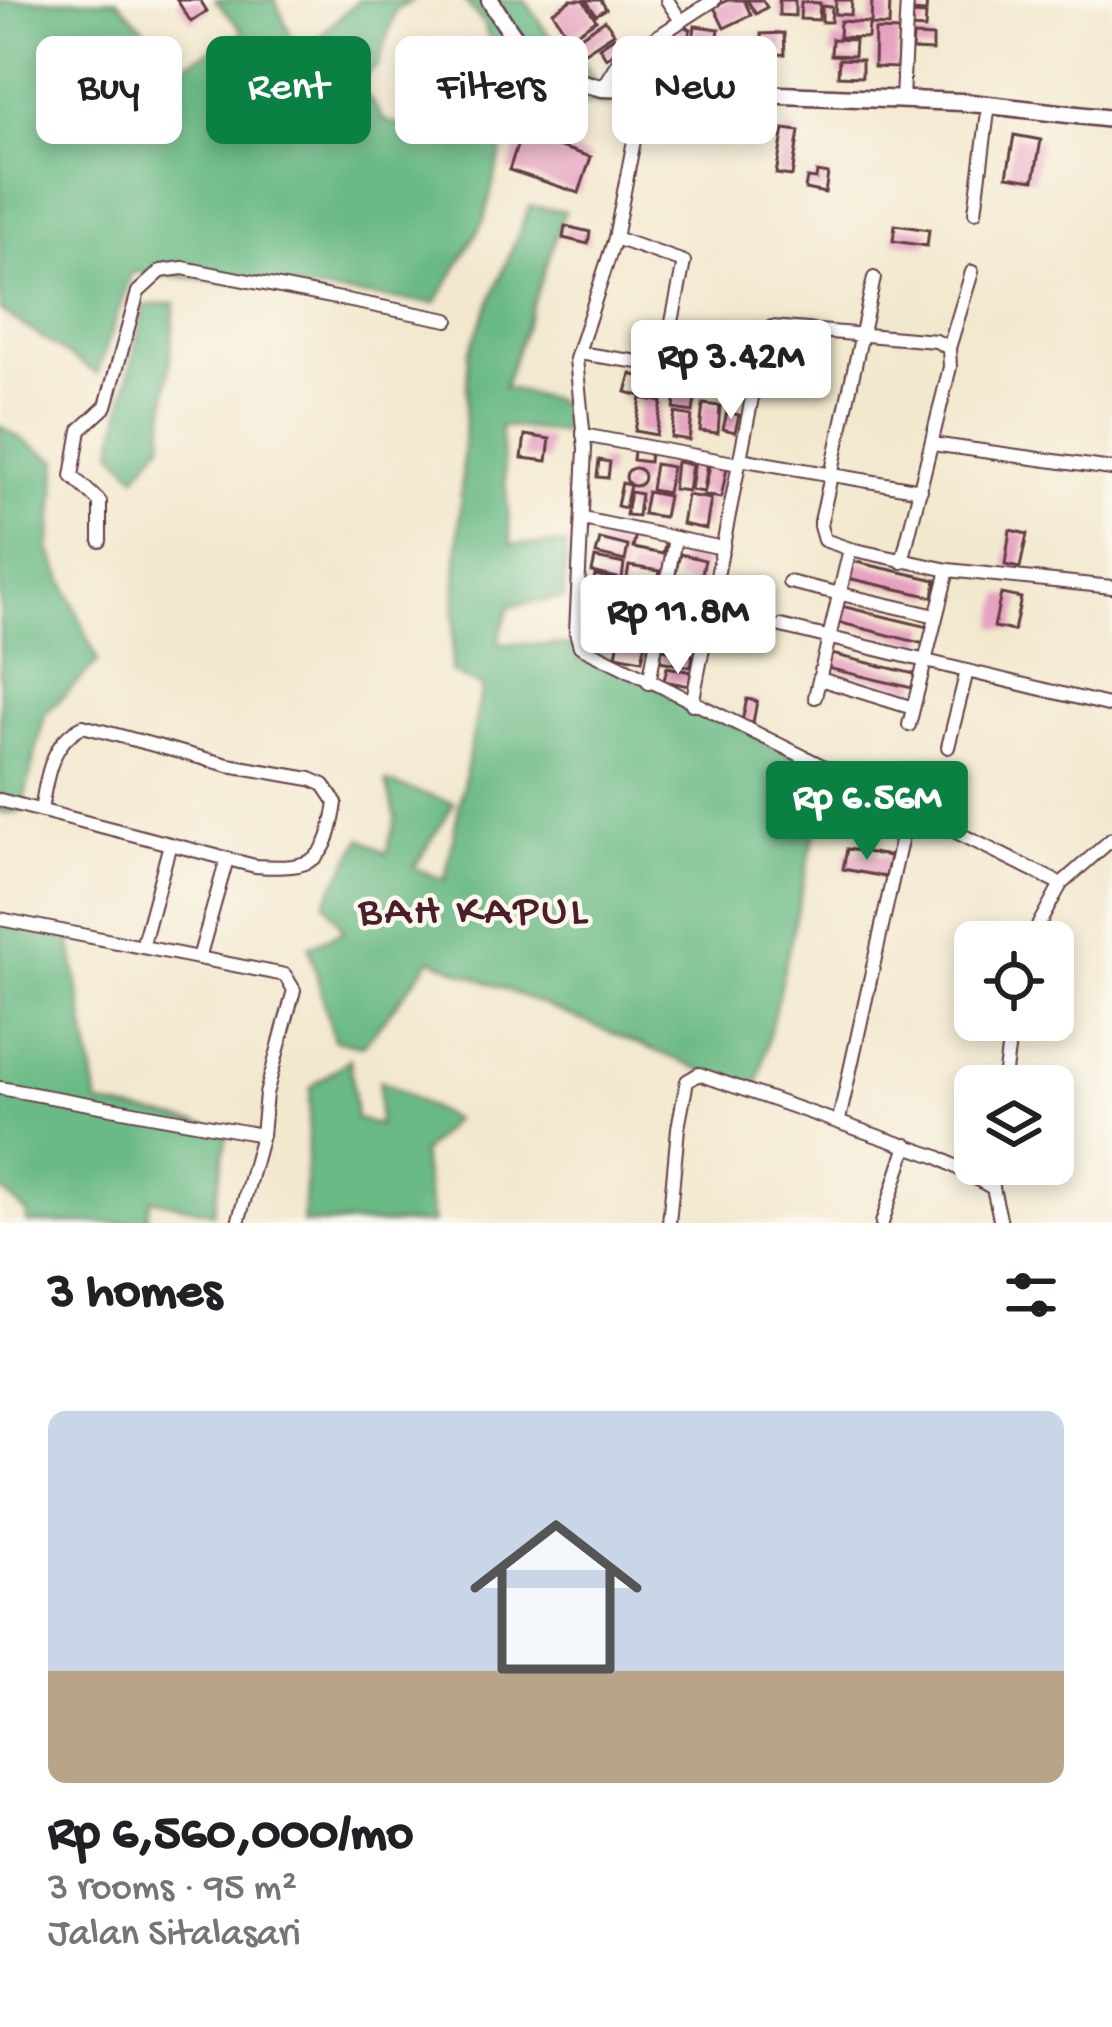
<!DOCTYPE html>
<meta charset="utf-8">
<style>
:root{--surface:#fff;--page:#f6f6f6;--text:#202124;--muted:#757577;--accent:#0b8043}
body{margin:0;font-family:"Gochi Hand",sans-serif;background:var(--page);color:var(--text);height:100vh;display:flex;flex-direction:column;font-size:45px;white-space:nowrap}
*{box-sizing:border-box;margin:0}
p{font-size:39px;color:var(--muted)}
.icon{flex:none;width:66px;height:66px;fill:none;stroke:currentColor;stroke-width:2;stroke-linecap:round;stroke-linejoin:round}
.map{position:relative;height:1223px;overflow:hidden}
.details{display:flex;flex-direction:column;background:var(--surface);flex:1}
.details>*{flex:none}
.banner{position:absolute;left:36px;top:36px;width:1041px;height:108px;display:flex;gap:24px}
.tools{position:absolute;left:954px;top:921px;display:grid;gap:24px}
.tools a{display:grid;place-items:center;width:120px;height:120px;border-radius:18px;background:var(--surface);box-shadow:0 6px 18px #0003;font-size:60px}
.price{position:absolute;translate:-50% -102px;padding:0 27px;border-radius:12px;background:#fff;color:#222;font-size:39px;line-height:78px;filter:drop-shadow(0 3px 6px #0008)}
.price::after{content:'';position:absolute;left:50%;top:72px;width:36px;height:27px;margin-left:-18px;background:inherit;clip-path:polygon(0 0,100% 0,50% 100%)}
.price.current{background:var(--accent);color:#fff}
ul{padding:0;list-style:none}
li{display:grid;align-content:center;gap:24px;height:636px;padding:0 48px}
li span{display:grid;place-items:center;height:372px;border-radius:18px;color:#555}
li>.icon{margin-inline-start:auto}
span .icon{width:216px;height:216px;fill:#fffc;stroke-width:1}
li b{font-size:51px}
h2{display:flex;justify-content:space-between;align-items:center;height:144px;padding:0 48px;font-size:51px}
.pill{padding:0 42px;border-radius:18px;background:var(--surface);box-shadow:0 6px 18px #0003;font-size:42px;line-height:108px}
.pill.current{background:var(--accent);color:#fff}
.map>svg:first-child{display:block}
.forest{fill:#6aba85;stroke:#5a6c58;stroke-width:3}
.building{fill:#e6a2c1}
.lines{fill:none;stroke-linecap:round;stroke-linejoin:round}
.minor-casing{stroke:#633d43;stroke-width:16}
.highway-casing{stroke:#633d43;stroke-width:21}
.minor{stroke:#fff;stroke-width:12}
.highway{stroke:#fff;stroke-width:16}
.labels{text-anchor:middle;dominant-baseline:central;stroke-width:9;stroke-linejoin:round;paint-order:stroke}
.quarter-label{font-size:45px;letter-spacing:3px;fill:#4a1f2b;stroke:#fbf7ec}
</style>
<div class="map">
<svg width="1112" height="1223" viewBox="0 0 1112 1223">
<rect width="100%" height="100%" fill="#fbf7ec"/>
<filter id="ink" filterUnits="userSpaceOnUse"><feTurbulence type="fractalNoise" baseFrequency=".00833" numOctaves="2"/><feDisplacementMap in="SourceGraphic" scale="24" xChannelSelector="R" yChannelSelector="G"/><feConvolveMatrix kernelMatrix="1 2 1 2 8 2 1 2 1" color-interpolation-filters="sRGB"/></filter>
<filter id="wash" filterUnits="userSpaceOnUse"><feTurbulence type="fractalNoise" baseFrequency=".004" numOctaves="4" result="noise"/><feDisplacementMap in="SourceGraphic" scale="48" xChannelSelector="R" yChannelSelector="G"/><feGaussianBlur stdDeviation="2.7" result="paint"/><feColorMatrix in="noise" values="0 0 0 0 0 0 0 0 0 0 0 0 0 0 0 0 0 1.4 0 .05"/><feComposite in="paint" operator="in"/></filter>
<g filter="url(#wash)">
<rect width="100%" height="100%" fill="#f2e8ce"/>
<g class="forest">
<path d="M0 0H117L180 67 244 32 215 0H275L300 55 358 0H413L396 10 378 65 357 81 385 121 467 145 511 113 484 220 436 303 132 272 97 374 0 310Z"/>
<path d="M464 0H525L558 49 577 50 611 108 507 92 484 24Z"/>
<path d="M530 206 565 211 504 387 564 403 562 432 500 426 511 544 566 545 564 598 510 606 497 643 580 646 829 771 756 1092 431 959 363 1046 334 1040 309 946 344 931 325 902 362 838 386 854 396 818 386 782 454 803 414 868 445 880 482 687 451 672 469 352Z"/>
<path d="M175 303 162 443 136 476 113 450 144 306Z"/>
<path d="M0 426 58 461 50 549 98 662 45 714 21 812 0 813Z"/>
<path d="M0 919 69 932 98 1104 228 1129 213 1213 151 1199 146 1223H27V1213L0 1189Z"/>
<path d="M350 1059 356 1119 379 1125 380 1080 453 1120 421 1154 433 1223H303L311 1087Z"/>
</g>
<g id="blocks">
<g class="building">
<path d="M177 0H200L207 11 191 22Z"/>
<path d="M571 0H583L596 20 569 38 553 12Z"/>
<path d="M586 0H601L606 9 596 15Z"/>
<path d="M728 0H744L751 15 724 28 714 7Z"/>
<path d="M747 0H762L767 7 756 14Z"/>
<path d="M779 0H795V16L779 15Z"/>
<path d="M836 0H852L851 15 835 14Z"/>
<path d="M872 0H890L889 26 871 25Z"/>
<path d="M908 0H927L926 12 908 11Z"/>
<path d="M801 2 820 3 819 20 800 19Z"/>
<path d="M822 6 832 7 831 22H822Z"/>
<path d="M910 14 926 15 925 29 909 28Z"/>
<path d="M605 20 614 33 585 52 576 39Z"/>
<path d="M840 21 869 23 868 38 839 37Z"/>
<path d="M678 25 691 29 683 55 670 51Z"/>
<path d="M695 26 719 29 715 59 691 56Z"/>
<path d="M875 30 899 31 897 68 874 67Z"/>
<path d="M784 33 785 54 762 55 761 34Z"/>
<path d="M913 36 933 37V51L912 50Z"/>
<path d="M614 37 622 48 606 58 599 47Z"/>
<path d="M832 39 855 40 854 56 831 55Z"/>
<path d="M839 59 862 60V77L838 76Z"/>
<path d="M784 129 799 131 792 176 776 174Z"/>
<path d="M521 134 591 157 579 193 509 170Z"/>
<path d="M1014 135 1041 140 1034 180 1007 176Z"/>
<path d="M817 172 828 174 825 193 805 189 807 178 816 179Z"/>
<path d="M895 225 929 230 927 246 893 241Z"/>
<path d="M565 226 590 232 588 244 563 238Z"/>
<path d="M631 374 645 378 640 396 626 392Z"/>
<path d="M676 395 695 398 693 412 674 409Z"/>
<path d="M641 398 662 402 656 435 635 431Z"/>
<path d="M703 404 720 406 718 433 700 431Z"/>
<path d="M727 412 739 415 735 432 723 429Z"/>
<path d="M675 413 692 416 689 440 671 437Z"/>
<path d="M525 435 550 439 547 461 522 458Z"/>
<path d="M634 450 650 452 649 462 633 460Z"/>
<path d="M695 459 708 461 704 492 691 490Z"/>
<path d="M599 460 610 462 608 478 597 477Z"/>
<path d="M676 462 692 464 688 491 673 489Z"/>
<path d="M655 464 672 467 667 493 651 490Z"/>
<path d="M710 465 727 468 721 498 704 495Z"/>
<circle cx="635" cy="477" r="9"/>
<path d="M622 483 630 485 625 508 617 506Z"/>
<path d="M630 492 641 494 638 516 626 515Z"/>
<path d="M647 492 668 496 664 517 643 514Z"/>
<path d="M687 495 711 499 706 529 682 524Z"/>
<path d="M1010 530 1027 534 1020 568 1005 565Z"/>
<path d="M636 533 666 539 663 554 633 548Z"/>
<path d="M600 539 628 546 625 561 596 554Z"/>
<path d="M680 554 705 560 699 586 674 580Z"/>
<path d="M595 558 624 564 622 579 592 572Z"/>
<path d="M847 560 936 580 933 597 843 577Z"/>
<path d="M629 566 660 571 657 588 626 583Z"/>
<path d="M595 575 624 581 620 601 591 595Z"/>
<path d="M1001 594 1021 598 1014 631 994 627Z"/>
<path d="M624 597 658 604 654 623 620 616Z"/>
<path d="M592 599 617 604 614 617 589 612Z"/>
<path d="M837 605 928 627 924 644 833 621Z"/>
<path d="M596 628 615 631 613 644 594 641Z"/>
<path d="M621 631 647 637 642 660 616 655Z"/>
<path d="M662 649 693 655 691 667 660 661Z"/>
<path d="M827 653 919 675 916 689 823 667Z"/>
<path d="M667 667 691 672 689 686 664 681Z"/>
<path d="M747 699 757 701 753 723 742 721Z"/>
<path d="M914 772 932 777 924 801 907 796Z"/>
<path d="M847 849 890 856 886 877 843 869Z"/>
</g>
</g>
</g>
<g filter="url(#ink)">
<use href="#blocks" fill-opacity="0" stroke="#633d43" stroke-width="3"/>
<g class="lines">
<defs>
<g id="minor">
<path d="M667 0 681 21"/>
<path d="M602 88 618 62 714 0"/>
<path d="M644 89 615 238 576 359 585 449 576 632 580 646 1061 884"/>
<path d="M902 99 907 0"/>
<path d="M975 212 989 104"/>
<path d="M874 278 820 526 824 540 850 549 948 570 1112 587"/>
<path d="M578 353 659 365 665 357 684 262 615 238"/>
<path d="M583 435 739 464"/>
<path d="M932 444 1112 469"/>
<path d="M740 459 921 490"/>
<path d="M583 519 723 548"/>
<path d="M100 541V502L72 476 80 430 106 406 138 292 161 271 183 268 448 320"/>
<path d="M902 562 950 367 949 348 972 272"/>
<path d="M789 582 936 616"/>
<path d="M781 626 1112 706"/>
<path d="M820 679 913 708"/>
<path d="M649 683 675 538"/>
<path d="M815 697 850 549"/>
<path d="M692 704 765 331 772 327 936 341 949 348"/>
<path d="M909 725 948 570"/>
<path d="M948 747 967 671"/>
<path d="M0 800 255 866C314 870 327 862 336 803L324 785 310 779 228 765 83 726C51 741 46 779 41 811"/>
<path d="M0 919 285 975 294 990 266 1094 262 1135 0 1088"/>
<path d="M1029 942 1061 884 1112 839"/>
<path d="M142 947 170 844"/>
<path d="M199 958 227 859"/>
<path d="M1003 1086 1012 1020"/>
<path d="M839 1120 908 809"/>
<path d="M994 1164 993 1188 1001 1223"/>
<path d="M238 1223 262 1135"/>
<path d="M669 1223 678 1128 687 1081 699 1074 938 1157 993 1188"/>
<path d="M882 1223 907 1145"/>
</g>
<path id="highway" d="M490 0C523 54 539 74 602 88L962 102 1112 119"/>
</defs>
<use href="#minor" class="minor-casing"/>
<use href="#highway" class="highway-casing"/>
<use href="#minor" class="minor"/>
<use href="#highway" class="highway"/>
</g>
</g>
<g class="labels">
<g class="quarter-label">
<text x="474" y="913">BAH KAPUL</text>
</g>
</g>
</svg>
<div class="tools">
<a><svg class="icon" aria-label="locate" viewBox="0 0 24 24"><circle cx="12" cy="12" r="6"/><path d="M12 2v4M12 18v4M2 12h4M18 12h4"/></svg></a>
<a><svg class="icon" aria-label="layers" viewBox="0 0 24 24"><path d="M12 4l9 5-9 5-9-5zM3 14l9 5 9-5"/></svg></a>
</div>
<b class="price" style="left:731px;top:422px">Rp 3.42M</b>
<b class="price" style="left:678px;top:677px">Rp 11.8M</b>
<b class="price current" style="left:867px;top:863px">Rp 6.56M</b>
<div class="banner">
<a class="pill">Buy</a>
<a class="pill current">Rent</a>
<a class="pill">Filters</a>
<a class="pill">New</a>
</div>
</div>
<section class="details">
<h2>3 homes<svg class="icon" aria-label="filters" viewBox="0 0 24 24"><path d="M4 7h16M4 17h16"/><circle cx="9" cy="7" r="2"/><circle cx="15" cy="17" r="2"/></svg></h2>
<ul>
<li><span style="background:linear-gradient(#c9d6e8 70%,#b9a48a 0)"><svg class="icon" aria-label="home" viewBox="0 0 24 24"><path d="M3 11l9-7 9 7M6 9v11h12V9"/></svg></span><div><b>Rp 6,560,000/mo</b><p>3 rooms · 95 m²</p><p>Jalan Sitalasari</p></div></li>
</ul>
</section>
